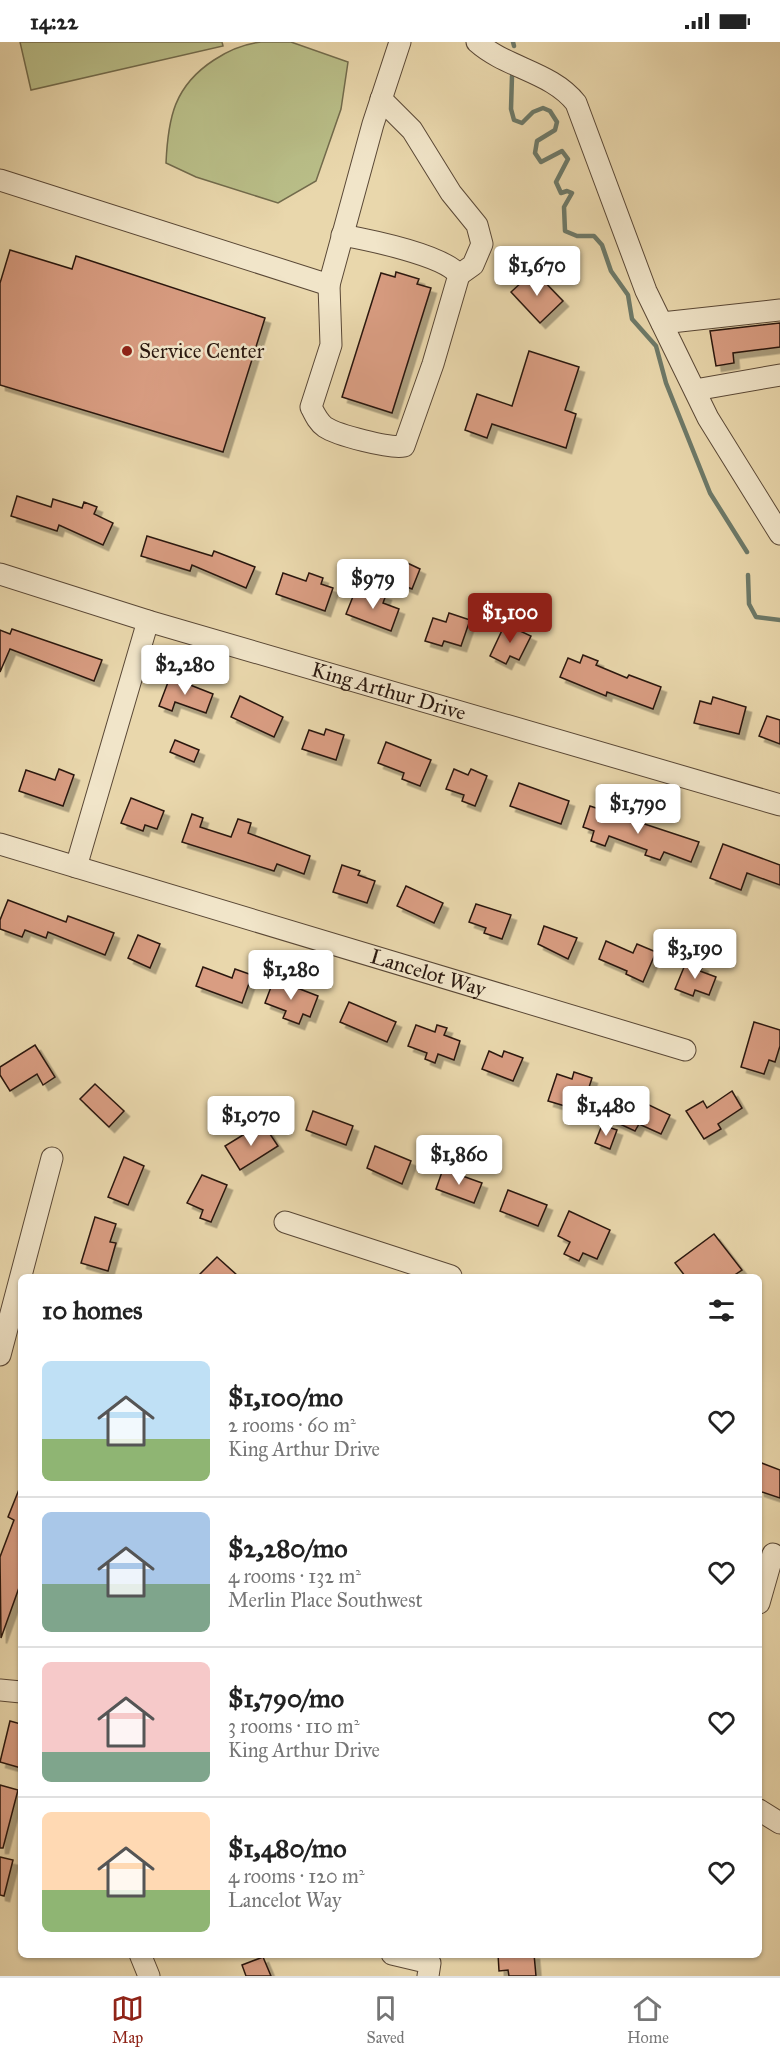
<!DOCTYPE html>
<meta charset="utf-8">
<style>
:root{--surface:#fff;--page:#f2f2f2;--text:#222;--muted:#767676;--line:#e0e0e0;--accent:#8f2418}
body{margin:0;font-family:"IM FELL Great Primer",serif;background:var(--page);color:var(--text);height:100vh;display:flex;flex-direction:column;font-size:22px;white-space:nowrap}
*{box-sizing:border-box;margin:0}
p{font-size:20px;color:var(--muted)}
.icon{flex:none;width:33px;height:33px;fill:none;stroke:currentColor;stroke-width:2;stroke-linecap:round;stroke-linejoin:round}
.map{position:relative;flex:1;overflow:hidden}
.sheet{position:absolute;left:18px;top:1232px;width:744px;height:684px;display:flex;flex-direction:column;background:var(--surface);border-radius:9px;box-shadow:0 2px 4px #0004}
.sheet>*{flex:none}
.price{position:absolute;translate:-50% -51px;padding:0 14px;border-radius:6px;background:#fff;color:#222;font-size:20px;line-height:39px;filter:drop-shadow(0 2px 3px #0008)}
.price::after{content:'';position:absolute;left:50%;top:36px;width:18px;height:14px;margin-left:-9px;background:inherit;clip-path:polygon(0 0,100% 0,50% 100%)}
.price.current{background:var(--accent);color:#fff}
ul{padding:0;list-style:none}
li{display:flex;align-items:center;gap:18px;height:150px;padding:0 24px}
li+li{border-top:2px solid var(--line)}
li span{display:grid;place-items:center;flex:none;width:168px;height:120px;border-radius:9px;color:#555}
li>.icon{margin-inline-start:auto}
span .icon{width:72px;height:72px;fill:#fffc;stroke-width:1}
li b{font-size:26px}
h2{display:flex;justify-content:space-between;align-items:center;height:72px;padding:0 24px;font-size:26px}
.status{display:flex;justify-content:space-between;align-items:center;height:42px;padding:0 30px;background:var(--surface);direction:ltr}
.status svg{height:16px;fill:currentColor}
.tabs{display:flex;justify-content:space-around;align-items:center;height:84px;border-top:2px solid var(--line);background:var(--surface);font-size:16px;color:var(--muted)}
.tabs a{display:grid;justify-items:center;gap:3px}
.tabs .current{color:var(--accent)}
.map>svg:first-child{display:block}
.green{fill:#b9be88;stroke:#726b4c;stroke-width:1.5}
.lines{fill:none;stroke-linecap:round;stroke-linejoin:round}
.stream{stroke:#6d7968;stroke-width:4.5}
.building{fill:#d99d82;stroke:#2a180f;stroke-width:1.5;filter:url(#shadow)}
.minor-casing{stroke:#5a4836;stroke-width:23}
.minor{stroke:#f1e5c9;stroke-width:21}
.poi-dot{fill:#8f2418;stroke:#f1e5c9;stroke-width:2}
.labels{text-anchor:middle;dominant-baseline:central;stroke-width:5;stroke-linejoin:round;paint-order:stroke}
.poi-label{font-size:21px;fill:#2a180f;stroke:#f1e5c9;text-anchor:start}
.street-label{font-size:21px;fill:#2a180f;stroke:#f1e5c9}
</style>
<div class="status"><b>14:22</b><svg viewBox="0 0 49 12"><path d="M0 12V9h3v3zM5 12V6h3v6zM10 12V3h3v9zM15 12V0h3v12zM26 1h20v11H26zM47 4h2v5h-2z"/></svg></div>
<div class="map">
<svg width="780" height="1934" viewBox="0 0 780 1934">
<defs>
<filter id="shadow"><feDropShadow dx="5.5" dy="5.5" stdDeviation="0" flood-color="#0004"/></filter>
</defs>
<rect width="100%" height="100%" fill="#e9d7ac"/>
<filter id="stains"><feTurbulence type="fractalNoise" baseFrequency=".00333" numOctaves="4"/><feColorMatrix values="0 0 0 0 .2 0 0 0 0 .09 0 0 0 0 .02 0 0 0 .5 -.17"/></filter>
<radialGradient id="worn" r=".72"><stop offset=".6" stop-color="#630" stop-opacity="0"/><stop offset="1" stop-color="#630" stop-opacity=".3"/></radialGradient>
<g class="green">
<path d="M20 0H222L223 4 31 48Z"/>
<path d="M261 0H291L348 20 341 67 316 139 278 161 196 135 166 121C168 76 174 44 214 18 229 8 243 2 261 0Z"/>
</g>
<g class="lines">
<g class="stream">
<path d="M513 0 514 4"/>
<path d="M512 34 511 67 514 78 522 81 533 70 543 66 550 69 557 80 555 88 537 99 535 111 541 120 562 109 568 117 556 140 561 151 567 149 572 151 564 165 565 189 577 194H594L602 203 611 229 628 253 632 277 656 304 666 341 710 451 747 510"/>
<path d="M748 533 749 562 756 575 780 578"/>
</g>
</g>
<g class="building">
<path d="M10 208 72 227 76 214 265 276 223 410 0 343V241Z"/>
<path d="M534 229 563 259 540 281 511 250Z"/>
<path d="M396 230 419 237 417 242 431 246 392 371 342 355 381 231 395 235Z"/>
<path d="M780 281V305L733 311 734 321 716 324 710 289Z"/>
<path d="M529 309 579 325 565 368 576 372 566 406 492 382 487 396 465 388 477 352 512 364Z"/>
<path d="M17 454 51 465 53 457 82 466 84 460 97 465 94 472 113 481 103 503 59 483 57 489 11 474Z"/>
<path d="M147 494 212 514 214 509 255 525 246 546 192 523 190 529 141 514Z"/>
<path d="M401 518 420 527 412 547 392 539Z"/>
<path d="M283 531 306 539 309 531 323 536 321 542 333 546 325 569 276 552Z"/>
<path d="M356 547 371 553 373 549 386 553 383 561 399 567 391 589 346 572Z"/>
<path d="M449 571 470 578 461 604 444 599 442 604 425 599 433 576 446 580Z"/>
<path d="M505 582 531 594 519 618 510 614 506 622 490 614Z"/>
<path d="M12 587 102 618 94 639 10 607 0 630V588L10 592Z"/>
<path d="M583 613 598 619 596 623 627 636 629 633 661 645 653 667 607 650 606 654 560 635 568 616 580 621Z"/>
<path d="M170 635 213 652 206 671 175 660 172 669 159 664Z"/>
<path d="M240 654 283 675 274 695 231 675Z"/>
<path d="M713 655 746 665 739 692 694 681 700 659 711 662Z"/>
<path d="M767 674 780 678V702L759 694Z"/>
<path d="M326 687 344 693 336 718 302 707 309 688 324 693Z"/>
<path d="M175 698 199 708 194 720 170 710Z"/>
<path d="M386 700 431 718 420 744 402 737 404 731 378 721Z"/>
<path d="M59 727 74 733 63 764 19 749 26 728 55 738Z"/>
<path d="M454 727 468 733 471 727 487 734 475 764 462 759 464 753 446 747Z"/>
<path d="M519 741 569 759 561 782 510 764Z"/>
<path d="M131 756 164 769 157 787 145 783 143 789 121 781Z"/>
<path d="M590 764 699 800 691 820 664 810 660 818 645 813 647 808 609 794 605 804 591 799 594 789 583 785Z"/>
<path d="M192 772 203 776 200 785 231 795 238 777 251 781 248 791 310 814 304 832 277 822 274 829 182 800Z"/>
<path d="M723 802 780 823V843L747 831 741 848 710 836Z"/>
<path d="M342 823 360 829 358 833 375 839 367 861 333 850Z"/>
<path d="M406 844 443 861 434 881 397 864Z"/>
<path d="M8 858 66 880 68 874 114 891 105 913 48 890 46 896 25 888 22 895 0 887V878Z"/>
<path d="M476 862 511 873 502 897 484 891 486 886 469 880Z"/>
<path d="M544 884 577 896 568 917 538 902Z"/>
<path d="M138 893 160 902 150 926 128 916Z"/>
<path d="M606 899 633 911 637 902 656 910 643 940 626 932 627 929 599 917Z"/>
<path d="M687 918 703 924 700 929 716 935 709 953 695 948 693 954 675 947Z"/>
<path d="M203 925 232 936 235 927 252 933 242 961 196 944Z"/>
<path d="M274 937 318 954 310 975 303 972 299 982 283 976 286 969 265 961Z"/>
<path d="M349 960 396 980 387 1000 340 980Z"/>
<path d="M754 980 780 988V1004L775 1020 769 1018 764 1032 741 1025Z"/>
<path d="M416 983 435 990 437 983 447 986 444 993 460 999 454 1018 438 1012 435 1021 425 1017 427 1011 408 1004Z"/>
<path d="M35 1003 55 1035 43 1043 37 1032 10 1049 0 1033V1025Z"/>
<path d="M489 1009 502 1015 504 1009 523 1016 513 1039 482 1027Z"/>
<path d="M574 1030 592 1036 584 1061 568 1056 565 1064 548 1059 557 1032 572 1037Z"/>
<path d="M95 1042 124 1069 109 1085 80 1057Z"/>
<path d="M732 1049 742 1066 718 1082 721 1087 704 1097 686 1069 703 1059 707 1066Z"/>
<path d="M624 1051 670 1073 661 1092 639 1082 635 1089 611 1078Z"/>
<path d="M313 1069 353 1084 346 1103 306 1088Z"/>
<path d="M602 1083 617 1088 610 1107 595 1101Z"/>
<path d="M256 1085 259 1090 266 1086 278 1104 240 1128 225 1104Z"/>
<path d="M375 1104 411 1119 402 1142 367 1126Z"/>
<path d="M124 1115 144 1124 128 1163 108 1155Z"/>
<path d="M443 1127 482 1141 474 1161 436 1147Z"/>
<path d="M202 1133 227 1143 211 1180 200 1176 203 1168 187 1161Z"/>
<path d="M508 1148 547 1163 538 1184 500 1169Z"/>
<path d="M569 1169 610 1188 597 1217 583 1211 579 1219 564 1212 570 1200 558 1194Z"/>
<path d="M95 1175 116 1182 110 1200 116 1201 108 1229 81 1221Z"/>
<path d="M714 1192 742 1228 733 1234H685L675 1221Z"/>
<path d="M217 1215 238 1234H198Z"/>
<path d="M759 1420 780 1428V1456L759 1449Z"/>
<path d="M20 1445 21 1540 1 1596 0 1515 14 1478 8 1475Z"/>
<path d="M10 1679 21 1682V1726L0 1720Z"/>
<path d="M0 1743 18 1748 3 1806H0Z"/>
<path d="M0 1815 13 1818 4 1854 0 1853Z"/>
<path d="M498 1912H534L536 1934H509L508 1928 499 1929Z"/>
<path d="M263 1915 271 1934H246L242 1923Z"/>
</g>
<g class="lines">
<defs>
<g id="minor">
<path d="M477 0C506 26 552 30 576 61L646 249 708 376 780 492"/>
<path d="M381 57 412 88 451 151 477 183 482 202 473 223 459 233"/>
<path d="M0 138 329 243 373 82 400 0"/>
<path d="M329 243 331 303 311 365C315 373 318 380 325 385 337 393 390 407 404 404L433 322 459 233C444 213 369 198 342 193"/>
<path d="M662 281 780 268"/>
<path d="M695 348 780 333"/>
<path id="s1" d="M0 532 148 579 780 763"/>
<path id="s2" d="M0 802 685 1008"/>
<path d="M76 825 148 579"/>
<path d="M285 1180 451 1234"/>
<path d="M0 1313 52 1116"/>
<path d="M759 1561 773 1512"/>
<path d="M0 1648 21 1650"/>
<path d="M759 1768 780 1781"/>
<path d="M140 1912 149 1934"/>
<path d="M392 1912 430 1921 428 1934"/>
</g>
</defs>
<use href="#minor" class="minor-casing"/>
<use href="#minor" class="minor"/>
</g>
<circle class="poi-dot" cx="127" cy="309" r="6"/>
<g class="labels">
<g class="poi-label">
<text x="139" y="309">Service Center</text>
</g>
<g class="street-label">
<text stroke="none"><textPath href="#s1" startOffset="406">King Arthur Drive</textPath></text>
<text stroke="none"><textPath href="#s2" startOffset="447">Lancelot Way</textPath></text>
</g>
</g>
<rect width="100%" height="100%" filter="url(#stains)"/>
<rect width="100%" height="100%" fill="url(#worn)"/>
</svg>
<b class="price" style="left:537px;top:255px">$1,670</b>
<b class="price" style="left:373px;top:568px">$979</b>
<b class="price current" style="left:510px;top:602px">$1,100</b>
<b class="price" style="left:185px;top:654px">$2,280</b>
<b class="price" style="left:638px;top:793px">$1,790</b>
<b class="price" style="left:695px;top:938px">$3,190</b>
<b class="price" style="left:291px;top:959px">$1,280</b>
<b class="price" style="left:606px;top:1095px">$1,480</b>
<b class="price" style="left:251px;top:1105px">$1,070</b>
<b class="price" style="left:459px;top:1144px">$1,860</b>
<section class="sheet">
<h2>10 homes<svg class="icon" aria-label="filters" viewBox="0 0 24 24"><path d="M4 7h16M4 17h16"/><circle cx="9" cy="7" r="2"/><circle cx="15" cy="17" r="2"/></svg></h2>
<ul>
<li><span style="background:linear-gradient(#bfe0f5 65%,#8fb573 0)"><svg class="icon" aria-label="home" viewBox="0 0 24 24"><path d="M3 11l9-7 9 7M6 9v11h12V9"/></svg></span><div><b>$1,100/mo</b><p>2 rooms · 60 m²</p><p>King Arthur Drive</p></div><svg class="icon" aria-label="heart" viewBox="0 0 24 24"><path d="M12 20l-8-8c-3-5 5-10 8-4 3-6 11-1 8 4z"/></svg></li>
<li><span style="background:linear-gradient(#a9c7e8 60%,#7fa58c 0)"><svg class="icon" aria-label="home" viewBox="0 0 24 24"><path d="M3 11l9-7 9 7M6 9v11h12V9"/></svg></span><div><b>$2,280/mo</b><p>4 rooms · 132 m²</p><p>Merlin Place Southwest</p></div><svg class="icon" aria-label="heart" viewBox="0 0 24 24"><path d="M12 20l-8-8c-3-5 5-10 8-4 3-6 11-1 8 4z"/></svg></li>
<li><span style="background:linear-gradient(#f6c9c9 75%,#7fa58c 0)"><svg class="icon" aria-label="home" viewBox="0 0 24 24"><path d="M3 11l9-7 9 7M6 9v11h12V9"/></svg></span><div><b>$1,790/mo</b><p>3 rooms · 110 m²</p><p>King Arthur Drive</p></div><svg class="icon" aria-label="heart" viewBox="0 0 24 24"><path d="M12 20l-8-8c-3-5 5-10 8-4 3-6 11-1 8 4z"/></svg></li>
<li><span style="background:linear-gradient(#ffd9b3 65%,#8fb573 0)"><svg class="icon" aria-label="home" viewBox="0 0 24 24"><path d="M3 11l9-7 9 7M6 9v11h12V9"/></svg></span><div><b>$1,480/mo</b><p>4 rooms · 120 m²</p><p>Lancelot Way</p></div><svg class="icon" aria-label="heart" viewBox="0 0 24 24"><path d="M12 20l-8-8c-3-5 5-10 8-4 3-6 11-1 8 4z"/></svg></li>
</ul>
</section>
</div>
<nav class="tabs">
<a class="current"><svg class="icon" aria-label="map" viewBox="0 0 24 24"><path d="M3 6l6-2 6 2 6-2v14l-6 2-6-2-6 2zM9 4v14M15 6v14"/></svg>Map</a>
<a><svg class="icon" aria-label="saved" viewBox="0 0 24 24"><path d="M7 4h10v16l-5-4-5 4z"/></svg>Saved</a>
<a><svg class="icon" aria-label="home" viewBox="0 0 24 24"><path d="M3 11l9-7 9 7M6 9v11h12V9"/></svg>Home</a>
</nav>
